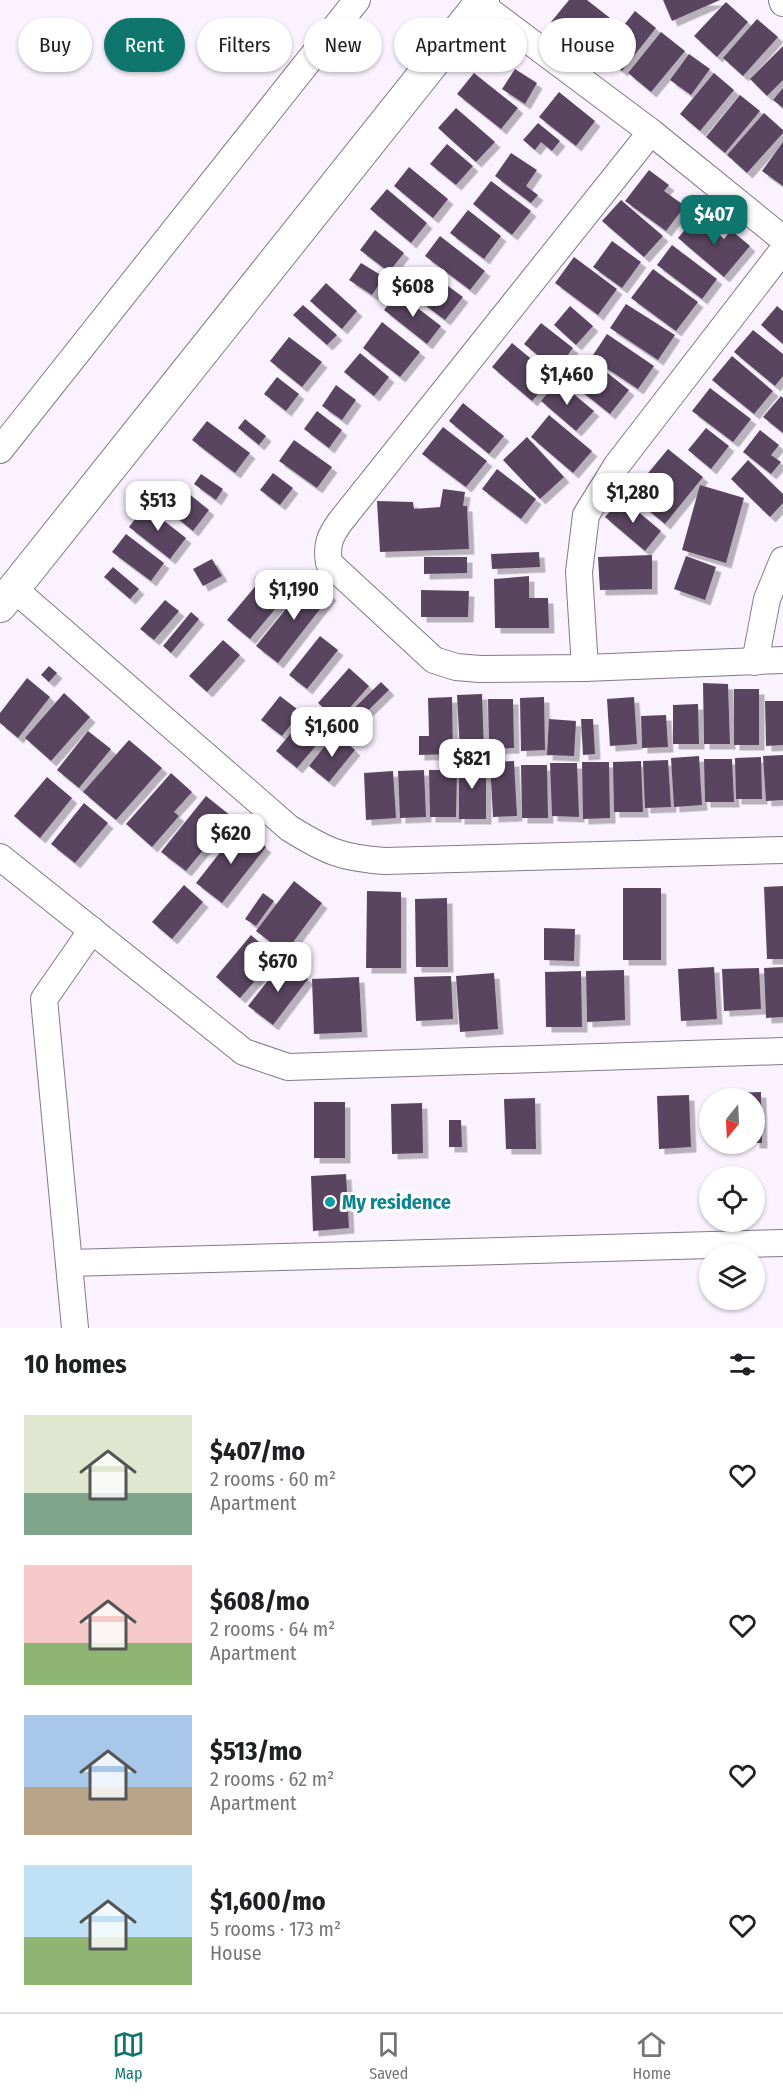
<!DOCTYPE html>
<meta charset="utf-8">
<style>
:root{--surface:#fff;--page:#f2f2f2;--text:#202124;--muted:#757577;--line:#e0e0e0;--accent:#0f766e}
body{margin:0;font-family:"Fira Sans Condensed",sans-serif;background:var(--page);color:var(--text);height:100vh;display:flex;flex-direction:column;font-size:22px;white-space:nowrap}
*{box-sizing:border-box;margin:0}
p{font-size:20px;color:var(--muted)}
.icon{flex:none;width:33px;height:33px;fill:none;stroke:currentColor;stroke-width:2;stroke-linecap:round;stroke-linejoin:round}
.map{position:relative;height:1328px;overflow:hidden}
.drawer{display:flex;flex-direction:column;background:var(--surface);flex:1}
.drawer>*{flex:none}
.banner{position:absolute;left:18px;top:18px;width:747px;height:54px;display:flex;gap:12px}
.needle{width:39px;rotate:198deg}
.buttons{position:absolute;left:699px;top:1088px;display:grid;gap:12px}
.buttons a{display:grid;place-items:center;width:66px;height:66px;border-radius:50%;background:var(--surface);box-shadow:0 2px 4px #0004;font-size:30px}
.price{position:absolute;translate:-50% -51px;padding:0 14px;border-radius:12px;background:#fff;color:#222;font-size:20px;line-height:39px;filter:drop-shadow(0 2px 3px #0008)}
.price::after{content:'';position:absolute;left:50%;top:36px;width:18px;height:14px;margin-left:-9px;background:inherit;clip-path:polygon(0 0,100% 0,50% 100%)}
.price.on{background:var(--accent);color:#fff}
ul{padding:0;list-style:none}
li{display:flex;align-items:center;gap:18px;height:150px;padding:0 24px}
li span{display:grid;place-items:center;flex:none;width:168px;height:120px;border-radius:0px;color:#555}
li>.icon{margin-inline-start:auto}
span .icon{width:72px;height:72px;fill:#fffc;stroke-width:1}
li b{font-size:26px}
h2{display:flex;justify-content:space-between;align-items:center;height:72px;padding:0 24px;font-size:26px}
.tag{padding:0 21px;border-radius:27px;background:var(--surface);box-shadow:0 2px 4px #0004;font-size:21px;line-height:54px}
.tag.on{background:var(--accent);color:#fff}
.tabs{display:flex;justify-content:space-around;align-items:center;height:84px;border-top:2px solid var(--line);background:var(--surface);font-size:16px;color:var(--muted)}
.tabs a{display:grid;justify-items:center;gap:3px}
.tabs .on{color:var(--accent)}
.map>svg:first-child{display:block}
.building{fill:#5a4561;filter:url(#shadow)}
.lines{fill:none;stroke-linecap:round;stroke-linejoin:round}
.minor-casing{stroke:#837987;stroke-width:28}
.tertiary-casing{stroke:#837987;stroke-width:34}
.minor{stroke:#fff;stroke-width:26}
.tertiary{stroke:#fff;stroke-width:32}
.culture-dot{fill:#0f9aa8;stroke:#fff;stroke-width:2}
.labels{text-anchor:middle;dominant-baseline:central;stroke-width:6;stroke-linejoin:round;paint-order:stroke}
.culture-label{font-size:20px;font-weight:bold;fill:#0d838f;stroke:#fff;text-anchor:start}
</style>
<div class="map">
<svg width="783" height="1328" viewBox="0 0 783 1328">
<defs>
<filter id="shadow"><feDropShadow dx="5.5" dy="5.5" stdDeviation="0" flood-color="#0004"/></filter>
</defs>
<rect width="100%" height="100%" fill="#fbf2ff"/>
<g class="building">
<path d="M569 0H587L610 18 586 49 551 22Z"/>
<path d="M663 0H720L672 21Z"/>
<path d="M726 2 748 22 717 57 694 36Z"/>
<path d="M635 11 656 28 622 71 601 54Z"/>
<path d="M757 19 778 37 743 76 723 58Z"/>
<path d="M661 32 685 51 651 92 628 73Z"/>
<path d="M783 46V80L767 96 750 79Z"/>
<path d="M689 54 710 69 691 95 670 80Z"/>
<path d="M515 69 537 83 525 104 502 89Z"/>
<path d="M474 73 518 108 501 129 457 94Z"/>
<path d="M714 73 734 90 700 131 680 114Z"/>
<path d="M783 88V108L773 100Z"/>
<path d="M559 92 595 121 576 146 539 117Z"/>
<path d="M740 95 760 111 725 153 706 137Z"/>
<path d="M456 108 495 142 476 162 438 128Z"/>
<path d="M764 113 783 130V133L747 173 727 155Z"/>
<path d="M538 123 560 141 552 151 541 142 535 150 523 140Z"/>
<path d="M783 142V186L762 171Z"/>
<path d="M447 144 473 166 456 185 430 164Z"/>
<path d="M511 153 537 170 526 186 538 195 531 203 495 176Z"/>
<path d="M409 167 448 199 433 218 394 186Z"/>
<path d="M649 170 669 185 664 191 685 206 666 231 625 201Z"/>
<path d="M491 181 531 211 512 235 473 204Z"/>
<path d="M387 189 427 223 411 243 370 209Z"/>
<path d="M621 200 663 236 644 257 602 221Z"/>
<path d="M468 210 501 236 484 259 450 233Z"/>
<path d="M697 215 724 239 731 230 750 246 724 277 678 238Z"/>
<path d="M375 230 404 253 389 272 360 250Z"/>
<path d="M440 236 485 271 470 290 425 256Z"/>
<path d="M612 241 641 262 622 288 593 267Z"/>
<path d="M672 245 717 279 702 299 657 265Z"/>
<path d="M574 257 617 289 598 315 555 283Z"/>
<path d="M361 263 384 277 372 295 349 280Z"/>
<path d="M422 267 463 297 445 320 405 290Z"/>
<path d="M653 269 698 302 676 331 631 298Z"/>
<path d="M326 283 357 311 342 329 310 301Z"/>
<path d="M398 293 441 326 427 344 384 310Z"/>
<path d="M626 304 675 335 658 360 610 328Z"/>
<path d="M303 305 337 335 327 345 293 315Z"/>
<path d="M570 306 593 326 576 345 554 325Z"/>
<path d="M777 306 783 311V344L761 325Z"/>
<path d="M382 322 420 352 400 377 363 348Z"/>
<path d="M541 323 573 348 556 370 524 344Z"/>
<path d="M753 330 783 354V376L775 386 734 352Z"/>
<path d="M607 334 654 366 638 389 591 358Z"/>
<path d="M289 337 322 362 302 387 270 361Z"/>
<path d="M512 343 553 377 532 401 492 367Z"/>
<path d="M360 353 389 377 374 396 344 372Z"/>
<path d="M732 356 773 391 754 414 712 380Z"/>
<path d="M590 359 629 390 610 414 571 383Z"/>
<path d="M277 377 299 394 286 411 264 394Z"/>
<path d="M558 381 594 411 576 431 541 401Z"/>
<path d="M336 385 356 400 342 420 322 406Z"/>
<path d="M710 388 751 419 733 442 692 411Z"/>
<path d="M781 396 783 398V433L763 417Z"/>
<path d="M463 403 504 436 489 454 449 421Z"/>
<path d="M317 411 342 430 329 448 304 429Z"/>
<path d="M549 415 592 451 573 473 531 437Z"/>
<path d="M245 419 266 436 259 445 238 428Z"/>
<path d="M207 421 250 453 235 473 192 440Z"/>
<path d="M443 427 487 461 466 487 422 454Z"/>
<path d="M706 428 729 446 711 469 688 450Z"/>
<path d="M760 430 779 445 771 455 781 462 771 474 743 452Z"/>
<path d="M527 437 564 477 540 499 503 460Z"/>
<path d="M294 440 332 467 317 488 279 461Z"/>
<path d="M668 449 703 477 665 524 630 495Z"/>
<path d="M748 460 783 494V503L770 517 731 479Z"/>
<path d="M497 469 536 499 521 519 482 489Z"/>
<path d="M273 473 293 488 280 505 260 490Z"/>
<path d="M201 474 223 489 216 500 194 484Z"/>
<path d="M700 485 744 498 726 563 682 550Z"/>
<path d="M443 489 465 492 463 506H467L469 549 380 552 377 501 413 502 414 509 440 507Z"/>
<path d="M188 493 209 510 193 531 171 513Z"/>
<path d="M622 498 661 531 645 551 605 517Z"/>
<path d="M145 506 186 538 170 559 129 527Z"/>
<path d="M126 534 164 563 151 581 112 552Z"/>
<path d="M539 552 540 567 492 569 491 554Z"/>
<path d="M652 555V589L600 590 598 557Z"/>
<path d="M686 556 716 567 705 600 674 589Z"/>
<path d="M424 557H467V573L424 574Z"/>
<path d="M212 559 222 576 203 586 193 569Z"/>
<path d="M113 567 139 589 130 599 104 577Z"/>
<path d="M529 576V598H548L549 628H495L494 579Z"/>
<path d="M310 579 331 595 278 663 256 646Z"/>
<path d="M258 583 281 602 250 639 227 620Z"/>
<path d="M421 590 469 591 468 617H421Z"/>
<path d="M165 600 179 611 154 640 140 629Z"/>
<path d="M191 612 199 619 171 653 163 646Z"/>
<path d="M320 636 338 650 307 689 289 675Z"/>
<path d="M223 640 240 655 207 692 189 676Z"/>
<path d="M49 666 57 673 49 682 41 675Z"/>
<path d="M349 668 369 686 338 721 318 703Z"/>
<path d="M27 678 50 697 18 738 0 723V713Z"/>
<path d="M381 682 389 690 346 732 338 724Z"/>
<path d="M703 683 728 684 730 744H704Z"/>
<rect x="734" y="689" width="25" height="56"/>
<path d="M64 693 90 717 51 761 25 738Z"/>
<path d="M482 694 484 751H460L457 695Z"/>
<path d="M280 696 301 712 282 736 261 720Z"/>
<path d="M452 697 453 754 419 755V736H429L428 698Z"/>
<path d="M544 697 545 750 521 751 520 698Z"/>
<path d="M634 697 637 744 610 746 607 699Z"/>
<path d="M488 699H513L514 748 489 749Z"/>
<path d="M765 701H783V745L766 746Z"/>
<path d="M698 704 699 744H673V705Z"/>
<path d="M666 715 668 747 642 748 641 716Z"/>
<path d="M305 716 326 734 297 768 276 751Z"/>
<path d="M549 719 576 721 574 756 547 755Z"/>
<path d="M581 719H593L595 754 583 755Z"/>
<path d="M88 731 111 749 79 788 57 770Z"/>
<path d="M335 733 355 750 329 782 309 766Z"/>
<path d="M129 740 162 768 116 820 83 792Z"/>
<path d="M783 755V800L766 801 763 756Z"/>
<path d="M699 756 702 805 674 807 671 758Z"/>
<path d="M761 757 762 799H736L735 758Z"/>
<path d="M704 759H732L734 802H705Z"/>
<path d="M668 760 671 807 645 808 643 761Z"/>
<path d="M514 761 517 816 493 817 490 762Z"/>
<path d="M641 761 643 812H614L613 762Z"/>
<rect x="459" y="762" width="27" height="57"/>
<path d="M582 762H609L610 818 583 819Z"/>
<path d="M550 763H577L579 817 552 816Z"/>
<path d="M521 765H547L548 818H522Z"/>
<path d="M424 770 426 817 400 818 398 771Z"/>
<path d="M429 770H457L456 817H430Z"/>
<path d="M393 771 396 818 366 820 364 773Z"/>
<path d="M171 773 192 792 174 812 179 816 152 847 126 824Z"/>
<path d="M47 777 72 798 40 838 14 816Z"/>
<path d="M206 796 231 816 186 871 161 852Z"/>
<path d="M84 803 108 823 75 863 51 844Z"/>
<path d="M240 827 266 847 222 903 196 883Z"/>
<path d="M294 881 322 903 285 953 256 931Z"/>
<path d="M184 885 203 902 172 939 152 922Z"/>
<path d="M783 886V959H767L764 887Z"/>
<rect x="623" y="888" width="38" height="72"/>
<path d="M367 891 401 892V968H366Z"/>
<path d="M263 893 274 901 256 926 245 919Z"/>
<path d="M447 898 448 967H416L415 899Z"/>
<path d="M544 928 575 929 574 961 544 960Z"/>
<path d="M251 935 276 957 240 998 216 977Z"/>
<path d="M284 960 308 979 273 1025 248 1006Z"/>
<path d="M714 967 717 1019 681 1021 678 969Z"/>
<path d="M783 967V1017L766 1018 764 968Z"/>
<path d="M759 968 761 1009 724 1011 722 969Z"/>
<path d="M624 970 625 1020 587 1022 586 971Z"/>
<path d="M581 971 582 1027H546L545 972Z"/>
<path d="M494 973 498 1029 460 1032 456 976Z"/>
<path d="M451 976 453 1019 416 1021 414 977Z"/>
<path d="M359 977 362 1032 314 1034 312 979Z"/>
<path d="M761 1092 762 1143H754V1098H730L729 1093Z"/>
<path d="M689 1095 691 1147 659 1149 657 1096Z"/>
<path d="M535 1098 536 1149H506L504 1099Z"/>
<rect x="314" y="1102" width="31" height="56"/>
<path d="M422 1103 423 1153 392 1154 391 1104Z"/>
<path d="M449 1120H461L462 1147H449Z"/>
<path d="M346 1174 349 1228 313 1231 311 1176Z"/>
</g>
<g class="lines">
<defs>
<g id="minor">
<path d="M782 0 783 3"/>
<path d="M480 4 651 132 783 239"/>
<path d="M651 132 340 522C330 536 326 545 329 563L434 660 456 667 480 669 585 668 783 660"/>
<path d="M0 450 357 0"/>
<path d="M13 588 289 828C326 851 341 858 385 861L783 850"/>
<path d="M755 662 767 599 783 560"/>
<path d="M585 668 579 572 586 515 617 465 783 250"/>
<path d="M0 857 244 1052 288 1067 783 1051"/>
<path d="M69 1263 783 1243"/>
<path d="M75 1328 44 999 92 930"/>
</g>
<path id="tertiary" d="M0 606 483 0"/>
</defs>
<use href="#minor" class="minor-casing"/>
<use href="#tertiary" class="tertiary-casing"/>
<use href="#minor" class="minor"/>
<use href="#tertiary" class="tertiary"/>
</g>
<circle class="culture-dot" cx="330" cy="1202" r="6"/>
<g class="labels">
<g class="culture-label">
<text x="342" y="1202">My residence</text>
</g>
</g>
</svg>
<div class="buttons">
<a><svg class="needle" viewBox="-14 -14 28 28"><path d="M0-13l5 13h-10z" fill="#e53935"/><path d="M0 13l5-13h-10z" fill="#757577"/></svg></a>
<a><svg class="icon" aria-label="locate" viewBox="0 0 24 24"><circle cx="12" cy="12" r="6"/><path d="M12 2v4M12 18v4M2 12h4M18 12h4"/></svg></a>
<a><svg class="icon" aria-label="layers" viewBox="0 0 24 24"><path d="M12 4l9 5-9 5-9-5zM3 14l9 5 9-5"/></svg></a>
</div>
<b class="price on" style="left:714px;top:246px">$407</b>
<b class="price" style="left:413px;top:318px">$608</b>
<b class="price" style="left:567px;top:406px">$1,460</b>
<b class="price" style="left:633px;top:524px">$1,280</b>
<b class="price" style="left:158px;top:532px">$513</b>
<b class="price" style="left:294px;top:621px">$1,190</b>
<b class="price" style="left:332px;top:758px">$1,600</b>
<b class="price" style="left:472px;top:790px">$821</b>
<b class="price" style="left:231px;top:865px">$620</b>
<b class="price" style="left:278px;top:993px">$670</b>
<div class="banner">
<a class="tag">Buy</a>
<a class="tag on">Rent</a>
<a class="tag">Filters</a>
<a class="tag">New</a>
<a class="tag">Apartment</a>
<a class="tag">House</a>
</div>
</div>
<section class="drawer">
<h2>10 homes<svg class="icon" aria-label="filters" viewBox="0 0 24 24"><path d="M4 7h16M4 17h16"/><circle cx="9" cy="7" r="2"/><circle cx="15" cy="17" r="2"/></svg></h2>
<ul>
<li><span style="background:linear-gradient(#dfe7d0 65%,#7fa58c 0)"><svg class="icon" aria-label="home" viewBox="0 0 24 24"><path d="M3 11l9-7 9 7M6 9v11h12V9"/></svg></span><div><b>$407/mo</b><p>2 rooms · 60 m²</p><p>Apartment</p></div><svg class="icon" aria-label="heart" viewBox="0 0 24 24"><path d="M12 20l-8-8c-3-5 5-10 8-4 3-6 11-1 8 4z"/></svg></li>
<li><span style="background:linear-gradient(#f6c9c9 65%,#8fb573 0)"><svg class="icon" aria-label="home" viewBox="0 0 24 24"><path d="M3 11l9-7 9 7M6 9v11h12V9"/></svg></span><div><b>$608/mo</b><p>2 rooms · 64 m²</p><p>Apartment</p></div><svg class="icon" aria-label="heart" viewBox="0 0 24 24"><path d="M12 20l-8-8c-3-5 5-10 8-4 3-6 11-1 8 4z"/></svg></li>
<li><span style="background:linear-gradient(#a9c7e8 60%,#b9a48a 0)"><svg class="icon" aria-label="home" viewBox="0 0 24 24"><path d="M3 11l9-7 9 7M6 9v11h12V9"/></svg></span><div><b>$513/mo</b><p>2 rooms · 62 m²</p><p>Apartment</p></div><svg class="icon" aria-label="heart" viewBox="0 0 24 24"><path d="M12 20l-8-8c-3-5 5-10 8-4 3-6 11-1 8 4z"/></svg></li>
<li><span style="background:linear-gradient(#bfe0f5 60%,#8fb573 0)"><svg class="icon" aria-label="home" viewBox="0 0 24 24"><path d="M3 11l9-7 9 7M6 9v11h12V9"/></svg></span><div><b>$1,600/mo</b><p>5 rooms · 173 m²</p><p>House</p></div><svg class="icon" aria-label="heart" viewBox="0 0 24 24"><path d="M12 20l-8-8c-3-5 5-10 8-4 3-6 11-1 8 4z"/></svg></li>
</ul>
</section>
<nav class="tabs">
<a class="on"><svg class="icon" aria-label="map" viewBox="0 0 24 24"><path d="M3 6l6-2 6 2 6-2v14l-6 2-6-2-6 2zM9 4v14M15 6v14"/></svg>Map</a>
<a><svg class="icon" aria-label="saved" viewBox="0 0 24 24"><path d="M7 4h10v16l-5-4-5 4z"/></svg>Saved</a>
<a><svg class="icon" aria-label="home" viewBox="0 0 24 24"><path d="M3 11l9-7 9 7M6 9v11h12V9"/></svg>Home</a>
</nav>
